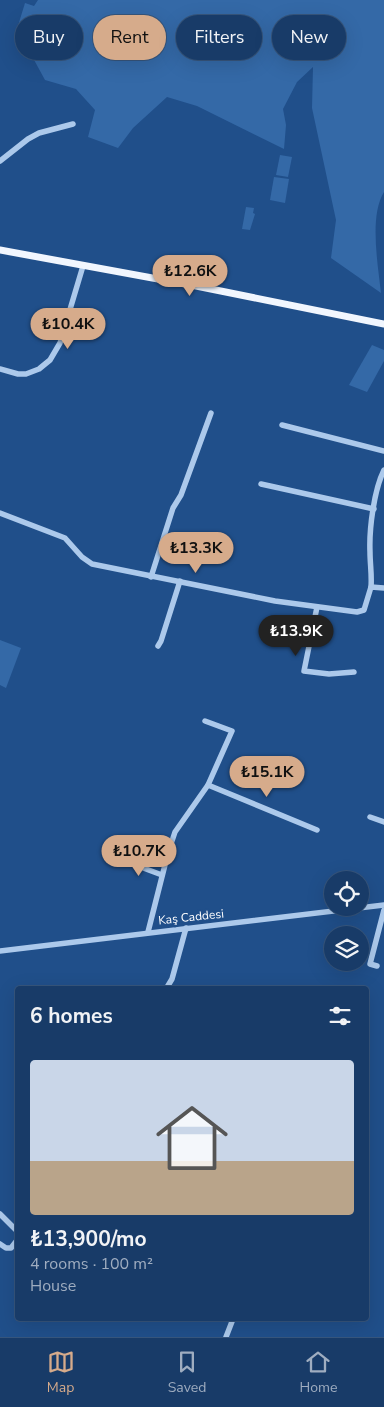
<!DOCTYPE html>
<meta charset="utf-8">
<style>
:root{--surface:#183b68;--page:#254671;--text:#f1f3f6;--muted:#9fadc0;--line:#36557c;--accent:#d6ab8b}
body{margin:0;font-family:"Nunito Sans",sans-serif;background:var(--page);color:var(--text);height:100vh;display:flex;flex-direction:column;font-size:19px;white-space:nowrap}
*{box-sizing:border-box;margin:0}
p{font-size:16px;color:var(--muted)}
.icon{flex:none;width:28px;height:28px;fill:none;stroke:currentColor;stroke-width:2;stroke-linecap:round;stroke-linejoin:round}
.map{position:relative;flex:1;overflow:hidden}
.sheet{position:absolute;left:15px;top:986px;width:354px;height:335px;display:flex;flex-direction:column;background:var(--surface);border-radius:5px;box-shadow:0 5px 20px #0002,0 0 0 1px var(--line)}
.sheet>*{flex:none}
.banner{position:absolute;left:15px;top:15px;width:355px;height:45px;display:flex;gap:10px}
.buttons{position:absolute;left:324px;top:871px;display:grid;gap:10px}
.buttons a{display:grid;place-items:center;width:45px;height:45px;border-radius:50%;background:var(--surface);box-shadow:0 5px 20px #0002,0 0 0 1px var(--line);font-size:25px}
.price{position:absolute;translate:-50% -42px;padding:0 11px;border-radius:18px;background:var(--accent);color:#111;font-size:16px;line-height:32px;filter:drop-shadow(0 1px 2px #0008)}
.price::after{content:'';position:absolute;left:50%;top:30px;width:15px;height:11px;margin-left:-8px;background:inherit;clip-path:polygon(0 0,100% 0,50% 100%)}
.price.current{background:#222;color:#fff}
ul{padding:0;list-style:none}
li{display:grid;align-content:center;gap:10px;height:265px;padding:0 15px}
li span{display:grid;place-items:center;height:155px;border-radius:5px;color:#555}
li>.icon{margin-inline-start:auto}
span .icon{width:90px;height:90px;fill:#fffc;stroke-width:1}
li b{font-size:21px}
h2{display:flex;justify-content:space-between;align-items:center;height:60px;padding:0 15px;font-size:21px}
.tag{padding:0 18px;border-radius:22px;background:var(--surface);box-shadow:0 5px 20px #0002,0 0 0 1px var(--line);font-size:18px;line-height:45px}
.tag.current{background:var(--accent);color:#111}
.tabs{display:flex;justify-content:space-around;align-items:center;height:70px;border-top:1px solid var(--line);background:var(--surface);font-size:14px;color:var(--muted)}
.tabs a{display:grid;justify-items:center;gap:2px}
.tabs .current{color:var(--accent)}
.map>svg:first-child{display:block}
.green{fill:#3469a7}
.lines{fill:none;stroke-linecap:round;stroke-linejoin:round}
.minor{stroke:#acc9eb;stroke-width:5.5}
.major{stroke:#f1f6fe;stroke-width:7}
.labels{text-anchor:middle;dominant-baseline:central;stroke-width:4.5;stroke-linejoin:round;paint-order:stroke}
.street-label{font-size:12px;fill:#fff;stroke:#204f8a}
</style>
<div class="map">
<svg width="384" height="1337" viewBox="0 0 384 1337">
<rect width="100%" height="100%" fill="#204f8a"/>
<g class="green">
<path d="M38 0H384V192C369 216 378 265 381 293L331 258 336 220 312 108 313 67 297 82 283 109 286 125 284 149 197 106 167 97 133 128 118 148 88 137 95 110 76 89 45 80 33 58 36 45 17 29 25 3 34 6Z"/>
<path d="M280 155 292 157 288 177 276 175Z"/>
<path d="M274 177 289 179 285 203 270 200Z"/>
<path d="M246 207 254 208 253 213 255 214 250 230 242 229Z"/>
<path d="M372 345 384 350V361L367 392 349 385Z"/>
<path d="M0 640 21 648 6 688 0 685Z"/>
</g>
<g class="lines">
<g class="minor">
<path d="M0 161 28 139 39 133 73 124"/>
<path d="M0 369 18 374H26L39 369 50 360 60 343 83 266"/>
<path d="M282 425 384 451"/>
<path d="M261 484 374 509"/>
<path d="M0 513 65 538 82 557 92 564 275 601 357 612 364 610 371 587 384 588"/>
<path d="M151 577 173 508 181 495 211 413"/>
<path d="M371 587C372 575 370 564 370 552 369 529 374 490 384 470"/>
<path d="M317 607 304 671 329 674 354 672"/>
<path d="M158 646 161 641 180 581"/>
<path d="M208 785 317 830"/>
<path d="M370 817 384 822"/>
<path d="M122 860 162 875"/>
<path d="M148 932 168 853 175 832 208 785 232 731 205 721"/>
<path d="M0 951 384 905"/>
<path d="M377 966 370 964 384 910"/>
<path d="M166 989 172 979 186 928"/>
<path d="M0 1214 18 1232"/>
<path d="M0 1244 6 1248H11L18 1239"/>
<path d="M226 1337 233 1319"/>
</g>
<path class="major" d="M0 250 196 286 384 324"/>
</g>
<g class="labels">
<g class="street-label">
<text transform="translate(191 917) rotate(-6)">Kaş Caddesi</text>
</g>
</g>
</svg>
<div class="buttons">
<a><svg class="icon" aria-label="locate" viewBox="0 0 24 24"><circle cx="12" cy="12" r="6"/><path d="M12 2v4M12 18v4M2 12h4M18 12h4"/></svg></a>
<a><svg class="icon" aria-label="layers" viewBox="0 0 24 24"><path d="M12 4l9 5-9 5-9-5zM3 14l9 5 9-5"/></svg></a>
</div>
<b class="price" style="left:190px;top:297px">₺12.6K</b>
<b class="price" style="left:68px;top:350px">₺10.4K</b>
<b class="price" style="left:196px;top:574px">₺13.3K</b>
<b class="price current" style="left:296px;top:657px">₺13.9K</b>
<b class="price" style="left:267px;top:798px">₺15.1K</b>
<b class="price" style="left:139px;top:877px">₺10.7K</b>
<div class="banner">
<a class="tag">Buy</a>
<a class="tag current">Rent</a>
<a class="tag">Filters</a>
<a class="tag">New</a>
</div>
<section class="sheet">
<h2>6 homes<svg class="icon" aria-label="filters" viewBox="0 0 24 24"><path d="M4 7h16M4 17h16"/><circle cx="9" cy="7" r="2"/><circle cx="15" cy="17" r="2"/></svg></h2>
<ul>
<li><span style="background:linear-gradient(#c9d6e8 65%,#b9a48a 0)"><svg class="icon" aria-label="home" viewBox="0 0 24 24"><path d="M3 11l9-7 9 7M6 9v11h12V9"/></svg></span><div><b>₺13,900/mo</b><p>4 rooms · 100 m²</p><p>House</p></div></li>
</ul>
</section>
</div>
<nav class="tabs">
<a class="current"><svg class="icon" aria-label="map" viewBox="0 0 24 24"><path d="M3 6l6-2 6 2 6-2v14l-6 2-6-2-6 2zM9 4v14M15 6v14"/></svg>Map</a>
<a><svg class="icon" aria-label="saved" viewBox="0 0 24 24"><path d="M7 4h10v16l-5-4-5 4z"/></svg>Saved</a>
<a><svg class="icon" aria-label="home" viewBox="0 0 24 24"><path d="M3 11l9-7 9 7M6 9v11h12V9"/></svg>Home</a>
</nav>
